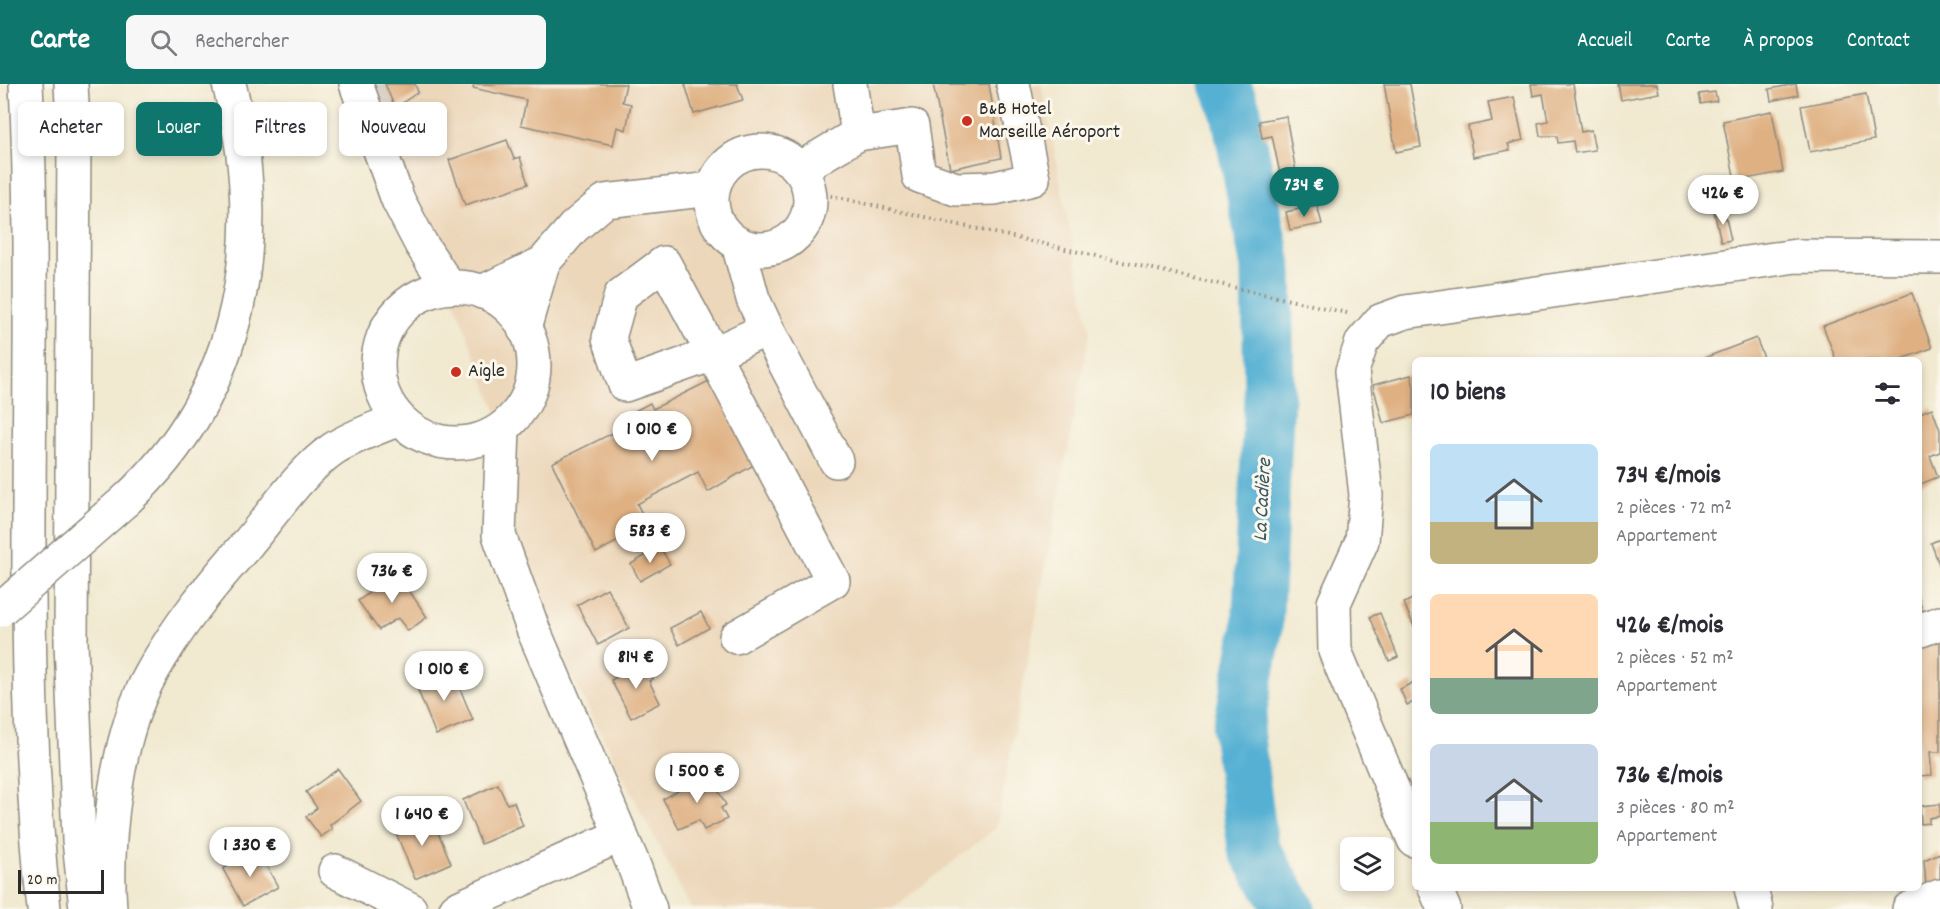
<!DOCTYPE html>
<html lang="fr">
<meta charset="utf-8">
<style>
:root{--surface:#fff;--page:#f7f7f7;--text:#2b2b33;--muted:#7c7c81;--accent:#0f766e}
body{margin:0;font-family:Dekko,sans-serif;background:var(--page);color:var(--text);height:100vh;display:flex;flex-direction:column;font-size:22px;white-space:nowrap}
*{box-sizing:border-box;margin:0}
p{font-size:20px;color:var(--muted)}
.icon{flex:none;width:33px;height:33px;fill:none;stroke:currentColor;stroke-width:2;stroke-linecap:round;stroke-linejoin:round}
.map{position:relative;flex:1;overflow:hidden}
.details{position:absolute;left:1412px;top:273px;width:510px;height:534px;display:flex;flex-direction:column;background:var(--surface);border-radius:9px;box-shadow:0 3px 9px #0003}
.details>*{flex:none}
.banner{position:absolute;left:18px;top:18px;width:570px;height:54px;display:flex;gap:12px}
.fabs{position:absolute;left:1340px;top:753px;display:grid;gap:12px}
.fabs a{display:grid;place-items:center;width:54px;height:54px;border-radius:9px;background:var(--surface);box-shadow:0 3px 9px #0003;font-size:30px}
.scale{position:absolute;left:18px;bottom:15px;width:86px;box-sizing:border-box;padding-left:6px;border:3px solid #2b2b2b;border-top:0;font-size:16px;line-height:21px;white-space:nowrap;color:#2b2b2b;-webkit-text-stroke:4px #fbf7ec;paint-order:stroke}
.price{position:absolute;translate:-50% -51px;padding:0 14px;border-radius:21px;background:#fff;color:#222;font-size:20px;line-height:39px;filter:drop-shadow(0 2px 3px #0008)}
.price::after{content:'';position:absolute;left:50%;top:36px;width:18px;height:14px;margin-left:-9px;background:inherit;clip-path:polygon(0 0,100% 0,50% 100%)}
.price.on{background:var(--accent);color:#fff}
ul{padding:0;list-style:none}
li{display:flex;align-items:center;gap:18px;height:150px;padding:0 18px}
li span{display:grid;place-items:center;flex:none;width:168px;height:120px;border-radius:9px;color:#555}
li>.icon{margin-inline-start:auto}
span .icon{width:72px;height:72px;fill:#fffc;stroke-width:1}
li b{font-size:26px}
h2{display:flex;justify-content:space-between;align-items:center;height:72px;padding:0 18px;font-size:26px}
.chip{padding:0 21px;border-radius:9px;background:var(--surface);box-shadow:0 3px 9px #0003;font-size:21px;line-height:54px}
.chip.on{background:var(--accent);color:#fff}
header{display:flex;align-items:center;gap:36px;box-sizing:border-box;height:84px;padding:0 30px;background:var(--accent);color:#fff}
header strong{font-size:28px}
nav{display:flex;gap:33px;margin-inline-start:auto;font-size:21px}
.search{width:420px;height:54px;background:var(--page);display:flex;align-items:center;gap:15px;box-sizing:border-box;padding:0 21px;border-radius:9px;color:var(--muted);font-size:22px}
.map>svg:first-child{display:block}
.built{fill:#ecd7ba}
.industrial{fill:#cbc2b8}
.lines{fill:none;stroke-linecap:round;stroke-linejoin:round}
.river{stroke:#55b0d3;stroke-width:51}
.building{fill:#dfb082}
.minor-casing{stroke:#8e8a7e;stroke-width:36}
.major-casing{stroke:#8e8a7e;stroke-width:36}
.highway-casing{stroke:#8e8a7e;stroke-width:36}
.path{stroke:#8e8a7e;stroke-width:4;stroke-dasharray:1.5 4.5;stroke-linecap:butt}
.minor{stroke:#fff;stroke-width:33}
.major{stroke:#fff;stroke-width:33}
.highway{stroke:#fff;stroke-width:33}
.highway-bridge-casing{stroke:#8e8a7e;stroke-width:36;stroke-linecap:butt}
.highway-bridge{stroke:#fff;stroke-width:33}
.poi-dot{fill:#c8321e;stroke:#fbf7ec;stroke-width:2}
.labels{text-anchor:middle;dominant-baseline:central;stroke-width:6;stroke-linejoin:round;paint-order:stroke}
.poi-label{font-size:20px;fill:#2b2b2b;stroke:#fbf7ec;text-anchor:start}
.water-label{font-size:21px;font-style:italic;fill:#3a5a66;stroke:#fbf7ec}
</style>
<header>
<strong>Carte</strong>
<div class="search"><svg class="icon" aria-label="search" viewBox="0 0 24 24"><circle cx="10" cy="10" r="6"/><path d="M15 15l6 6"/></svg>Rechercher</div>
<nav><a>Accueil</a><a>Carte</a><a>À propos</a><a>Contact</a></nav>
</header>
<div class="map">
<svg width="1940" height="825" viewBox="0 0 1940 825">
<rect width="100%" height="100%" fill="#fbf7ec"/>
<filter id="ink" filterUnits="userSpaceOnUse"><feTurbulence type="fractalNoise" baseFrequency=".0167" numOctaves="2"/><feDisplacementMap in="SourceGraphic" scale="12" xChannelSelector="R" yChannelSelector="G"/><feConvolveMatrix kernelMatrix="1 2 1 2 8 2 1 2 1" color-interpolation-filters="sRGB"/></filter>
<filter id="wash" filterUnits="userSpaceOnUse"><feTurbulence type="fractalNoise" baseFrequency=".008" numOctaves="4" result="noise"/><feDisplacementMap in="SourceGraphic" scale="24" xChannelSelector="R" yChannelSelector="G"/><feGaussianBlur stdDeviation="1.35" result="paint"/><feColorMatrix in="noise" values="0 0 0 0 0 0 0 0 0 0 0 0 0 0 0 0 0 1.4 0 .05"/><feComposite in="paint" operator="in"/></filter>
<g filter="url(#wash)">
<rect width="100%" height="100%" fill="#f1e9d0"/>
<path class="built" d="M416 0H1041L1090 247 996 744 892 825H691L499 451 503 345 449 203 372 47Z"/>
<path class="industrial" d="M356 0H416L372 47Z"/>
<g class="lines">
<path class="river" d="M1225 0 1236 28 1267 187 1269 314 1257 546 1238 646 1253 764 1290 825"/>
</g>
<g id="blocks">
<g class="building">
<path d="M385 0H415L418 8 395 24Z"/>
<path d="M474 0H626L622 18 631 20 626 46 617 43 613 61 521 41 526 16 473 4Z"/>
<path d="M685 0H737L743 16 694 30Z"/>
<path d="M933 0H989L1001 74 950 85Z"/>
<path d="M1384 0H1410L1421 63 1396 68Z"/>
<path d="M1531 0H1573L1581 48 1591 46 1595 66 1575 69 1573 57 1558 59 1557 52H1540L1538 39 1548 37 1543 10 1533 12Z"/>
<path d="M1618 0H1657L1659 9 1621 16Z"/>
<path d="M1796 0 1798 11 1771 17 1769 5Z"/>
<path d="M1715 8 1717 17 1701 20 1699 10Z"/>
<path d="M1866 10 1874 56 1810 68 1801 22Z"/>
<path d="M1514 13 1523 56 1508 60 1510 66 1473 73 1468 42 1492 37 1488 18Z"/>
<path d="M1772 27 1783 88 1735 97 1723 37Z"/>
<path d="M1286 32 1296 88 1280 90 1272 52 1262 54 1259 37Z"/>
<path d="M507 56 514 75 520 73 528 100 465 121 449 76Z"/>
<path d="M1317 121 1322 140 1290 146 1286 128Z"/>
<path d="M1724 125 1731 156 1721 158 1714 127Z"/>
<path d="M1912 209 1932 264 1899 276H1836L1823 242Z"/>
<path d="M1756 254 1765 276H1699Z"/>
<path d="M1411 291 1414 303V331L1383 339 1373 301Z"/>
<path d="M711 296 757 379 708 408 698 388 637 420 648 441 596 469 552 379 619 346 615 337 650 319 653 325Z"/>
<path d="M1932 324 1940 346V368L1930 372 1938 393 1918 401V330Z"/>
<path d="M1940 455V483L1931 459Z"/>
<path d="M660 463 670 480 640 497 631 480Z"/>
<path d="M389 488 398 503 404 499 427 533 408 547 398 534 379 546 358 517 373 506 370 501Z"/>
<path d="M607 504 629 544 598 561 577 521Z"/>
<path d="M1918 511 1924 533 1918 535Z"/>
<path d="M1414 514V543L1404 519Z"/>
<path d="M701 528 709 544 679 561 670 544Z"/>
<path d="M1380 529 1398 573 1389 577 1370 533Z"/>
<path d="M1940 552V668H1930L1932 691 1918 692V560Z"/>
<path d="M644 578 653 595 649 597 660 619 631 634 611 596Z"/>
<path d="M445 586 450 596 456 595 473 636 436 651 415 599Z"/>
<path d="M1414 598V618L1407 621 1400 605Z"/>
<path d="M338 685 361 717 330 741 332 745 321 753 306 733 317 724 306 708Z"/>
<path d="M709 690 726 721 721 724 727 735 704 746 699 736 679 745 663 715Z"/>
<path d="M498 700 507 720 514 718 523 742 481 760 463 716Z"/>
<path d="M1940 720V732L1929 734V739L1921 740 1920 722Z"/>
<path d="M417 732 423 743 434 739 451 779 415 795 393 742Z"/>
<path d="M257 765 278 803 243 822 223 785Z"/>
<path d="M1940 769V797L1926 803 1924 776Z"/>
</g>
</g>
</g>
<g filter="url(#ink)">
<use href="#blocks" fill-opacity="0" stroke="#8e8a7e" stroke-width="1.5"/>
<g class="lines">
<defs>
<g id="minor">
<path d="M858 50 912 42 919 92 956 105 995 104 1033 95 1013 0"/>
<circle cx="761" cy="116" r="49"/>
<path d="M799 85 858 50 850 0"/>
<path d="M482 208 543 179 574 143 605 117 712 105"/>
<path d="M524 245 543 179"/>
<path d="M767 245 836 377"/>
<path d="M1918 547 1940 539"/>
<path d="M736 553 833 497 713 270 625 301 609 254 621 211 664 179 713 270 767 245 753 215 738 160"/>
<path d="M1414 756 1335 567 1334 519 1362 457 1366 411 1352 287 1362 258 1380 237 1405 228 1796 172 1940 173"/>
<path d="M335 787 410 825"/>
<path d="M1435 804 1444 825"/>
<path d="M1751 804 1756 825"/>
<path d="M456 825 621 751"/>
<path d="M1909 825 1940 812"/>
</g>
<g id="major">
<path d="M26 0C39 275 15 551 44 825"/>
<path d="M71 0 74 57 71 558 79 756 86 825"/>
<path d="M356 0 398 116 421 160 449 203"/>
<circle cx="456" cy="281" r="78"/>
<path d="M503 345 499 451 533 545 634 782 650 825"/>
<path d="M110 825C105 756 116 652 151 590 177 542 212 500 248 459 274 428 300 388 333 365 353 352 377 344 399 335"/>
</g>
<path id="highway" d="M126 416C244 307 269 151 229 0"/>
</defs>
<use href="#minor" class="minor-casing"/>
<use href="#major" class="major-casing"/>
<use href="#highway" class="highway-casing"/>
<path class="path" d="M819 109 1347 229"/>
<use href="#minor" class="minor"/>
<use href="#major" class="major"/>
<use href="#highway" class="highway"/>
<defs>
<path id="highway-bridge" d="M0 526 126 416"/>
</defs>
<use href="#highway-bridge" class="highway-bridge-casing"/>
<use href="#highway-bridge" class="highway-bridge"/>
</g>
</g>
<g class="poi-dot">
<circle cx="967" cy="37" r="6"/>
<circle cx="456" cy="288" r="6"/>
</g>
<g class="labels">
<g class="poi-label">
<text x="979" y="26">B&amp;B Hotel<tspan x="979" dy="23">Marseille Aéroport</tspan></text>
<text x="468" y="288">Aigle</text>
</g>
<g class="water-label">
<text transform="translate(1264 416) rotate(-87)">La Cadière</text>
</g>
</g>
</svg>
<div class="fabs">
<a><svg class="icon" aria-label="layers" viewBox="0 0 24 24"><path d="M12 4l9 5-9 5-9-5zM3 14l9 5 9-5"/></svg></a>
</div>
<div class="scale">20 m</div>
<b class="price on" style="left:1304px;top:134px">734 €</b>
<b class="price" style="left:1723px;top:142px">426 €</b>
<b class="price" style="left:652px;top:378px">1 010 €</b>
<b class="price" style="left:650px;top:480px">583 €</b>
<b class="price" style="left:392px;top:520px">736 €</b>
<b class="price" style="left:636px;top:606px">814 €</b>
<b class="price" style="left:444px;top:618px">1 010 €</b>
<b class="price" style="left:697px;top:720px">1 500 €</b>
<b class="price" style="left:422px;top:763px">1 640 €</b>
<b class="price" style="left:250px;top:794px">1 330 €</b>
<div class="banner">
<a class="chip">Acheter</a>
<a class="chip on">Louer</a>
<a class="chip">Filtres</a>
<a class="chip">Nouveau</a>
</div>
<section class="details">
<h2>10 biens<svg class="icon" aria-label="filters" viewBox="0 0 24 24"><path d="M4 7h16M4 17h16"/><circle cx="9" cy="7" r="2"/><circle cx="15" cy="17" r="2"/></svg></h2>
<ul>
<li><span style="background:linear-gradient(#bfe0f5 65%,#c2b280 0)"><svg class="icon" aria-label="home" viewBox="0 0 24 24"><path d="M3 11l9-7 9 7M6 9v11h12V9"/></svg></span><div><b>734 €/mois</b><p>2 pièces · 72 m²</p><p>Appartement</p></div></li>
<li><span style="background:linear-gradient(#ffd9b3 70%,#7fa58c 0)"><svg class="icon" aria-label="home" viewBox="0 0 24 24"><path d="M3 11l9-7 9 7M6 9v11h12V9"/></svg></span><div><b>426 €/mois</b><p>2 pièces · 52 m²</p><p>Appartement</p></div></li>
<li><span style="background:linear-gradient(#c9d6e8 65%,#8fb573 0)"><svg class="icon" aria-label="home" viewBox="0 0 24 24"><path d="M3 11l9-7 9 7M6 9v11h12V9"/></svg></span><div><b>736 €/mois</b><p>3 pièces · 80 m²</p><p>Appartement</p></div></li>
</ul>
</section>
</div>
